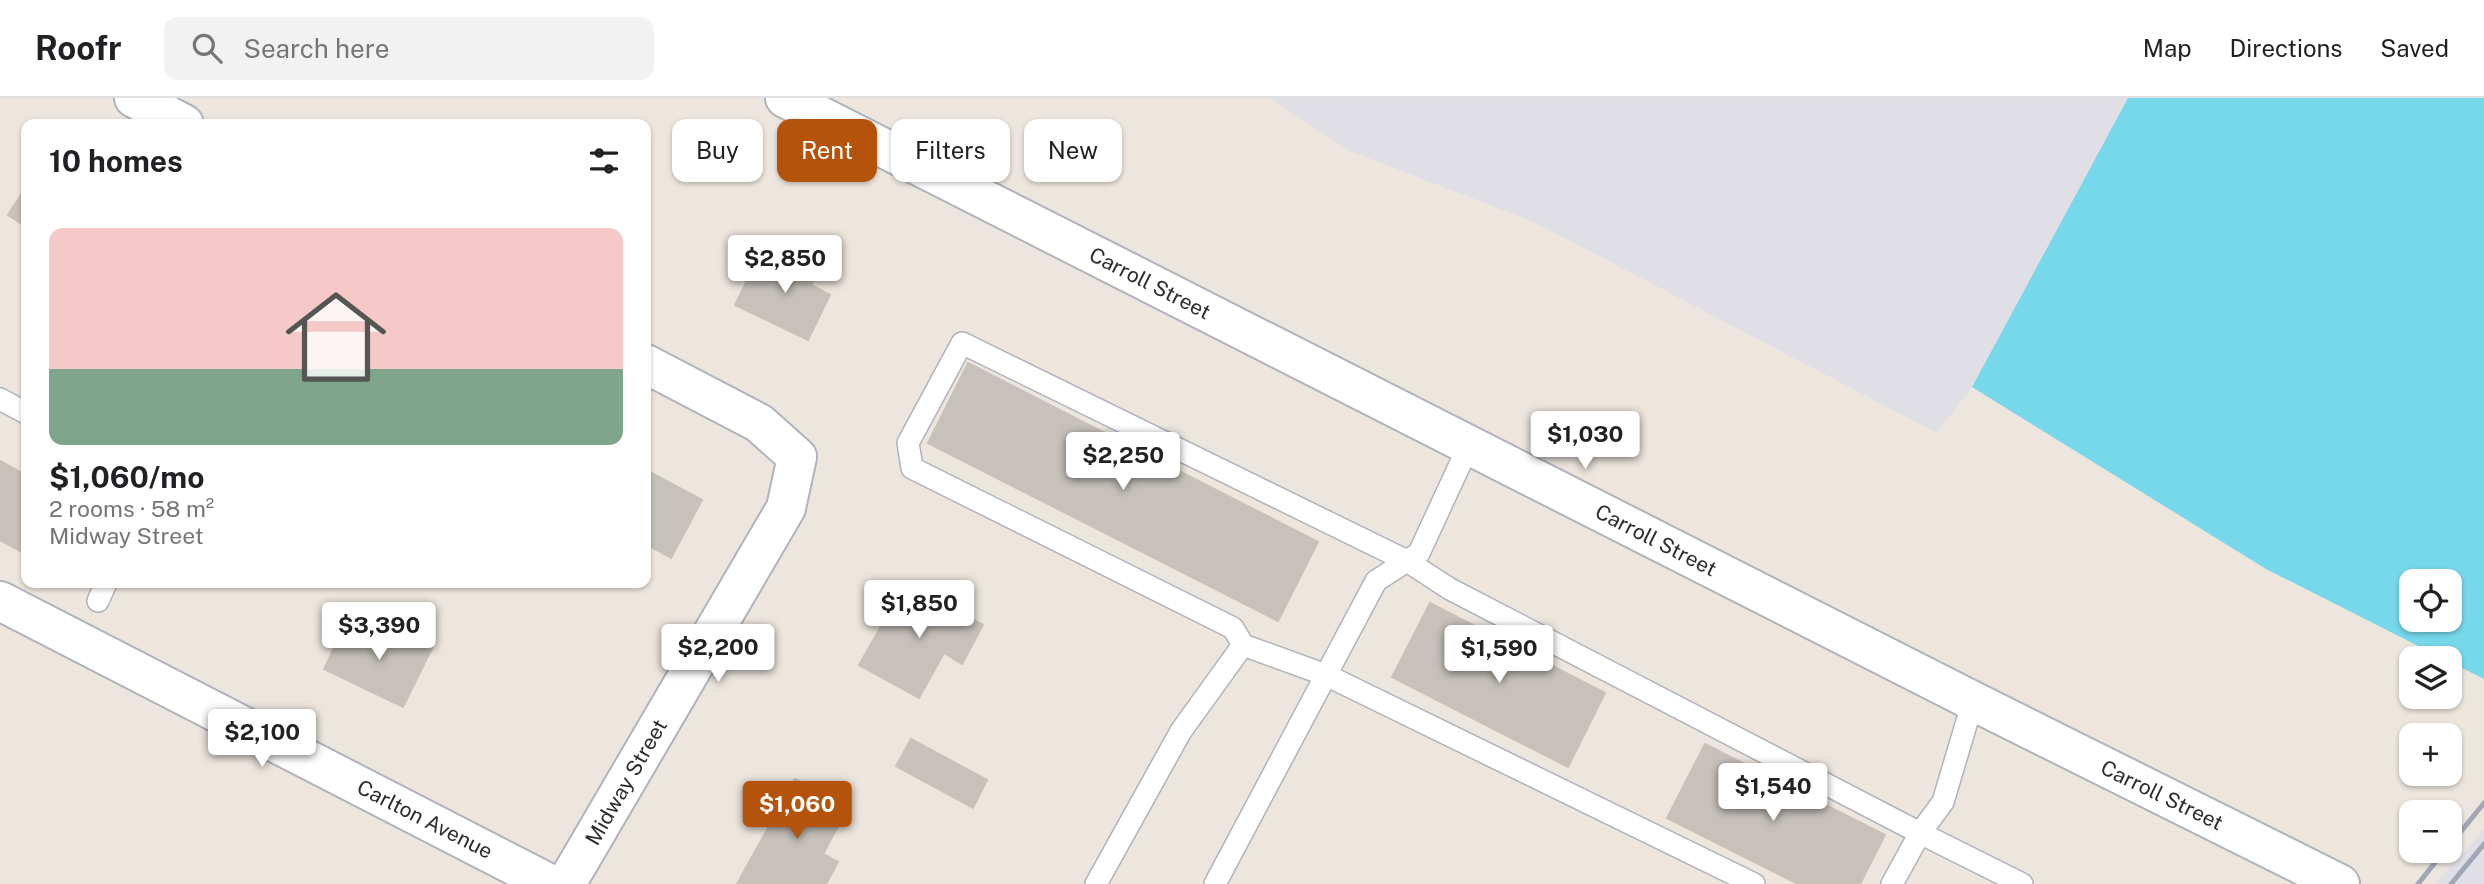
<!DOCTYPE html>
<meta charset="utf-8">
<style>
:root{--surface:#fff;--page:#f2f2f2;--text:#202124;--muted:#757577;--line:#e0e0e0;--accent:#b45309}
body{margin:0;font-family:"Public Sans",sans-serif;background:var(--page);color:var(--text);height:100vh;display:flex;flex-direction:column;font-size:26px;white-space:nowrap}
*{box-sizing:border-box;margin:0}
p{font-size:23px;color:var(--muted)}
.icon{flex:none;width:38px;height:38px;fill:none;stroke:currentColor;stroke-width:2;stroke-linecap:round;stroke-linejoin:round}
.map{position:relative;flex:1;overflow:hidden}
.drawer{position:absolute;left:21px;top:21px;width:630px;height:469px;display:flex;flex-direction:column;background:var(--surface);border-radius:14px;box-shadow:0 2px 5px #0004}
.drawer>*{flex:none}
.top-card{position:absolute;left:672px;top:21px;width:665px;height:63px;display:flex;gap:14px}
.fabs{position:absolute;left:2399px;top:471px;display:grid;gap:14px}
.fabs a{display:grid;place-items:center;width:63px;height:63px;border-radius:14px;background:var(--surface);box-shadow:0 2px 5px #0004;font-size:35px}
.price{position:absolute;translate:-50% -60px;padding:0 16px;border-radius:7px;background:#fff;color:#222;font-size:23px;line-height:46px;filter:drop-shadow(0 2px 4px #0008)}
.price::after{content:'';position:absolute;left:50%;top:42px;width:21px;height:16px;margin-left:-10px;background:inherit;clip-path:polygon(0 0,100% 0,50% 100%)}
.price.on{background:var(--accent);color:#fff}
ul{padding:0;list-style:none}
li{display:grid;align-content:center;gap:14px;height:371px;padding:0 28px}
li span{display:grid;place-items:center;height:217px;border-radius:14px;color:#555}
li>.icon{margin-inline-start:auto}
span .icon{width:126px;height:126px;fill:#fffc;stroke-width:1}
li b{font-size:30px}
h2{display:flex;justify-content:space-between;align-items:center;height:84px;padding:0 28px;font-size:30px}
.tag{padding:0 24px;border-radius:14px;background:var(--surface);box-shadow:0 2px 5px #0004;font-size:24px;line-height:63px}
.tag.on{background:var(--accent);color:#fff}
header{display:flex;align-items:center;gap:42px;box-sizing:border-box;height:98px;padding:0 35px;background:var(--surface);border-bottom:2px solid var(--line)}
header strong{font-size:33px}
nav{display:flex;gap:38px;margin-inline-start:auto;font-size:24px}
.search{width:490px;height:63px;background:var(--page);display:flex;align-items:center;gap:18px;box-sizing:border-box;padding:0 24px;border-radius:14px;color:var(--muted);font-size:26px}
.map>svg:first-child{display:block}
.industrial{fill:#e1dfe6}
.water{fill:#77d7eb;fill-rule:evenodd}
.building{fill:#c6c1bb;stroke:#c9c2b9;stroke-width:2}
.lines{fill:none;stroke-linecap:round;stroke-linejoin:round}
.lane-casing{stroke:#b0b3bc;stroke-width:24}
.street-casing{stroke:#b0b3bc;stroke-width:42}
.secondary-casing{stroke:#b0b3bc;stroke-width:42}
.lane{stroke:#fff;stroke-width:21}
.street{stroke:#fff;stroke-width:38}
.secondary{stroke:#fff;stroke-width:38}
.rail{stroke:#a2a7b6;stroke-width:5}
.labels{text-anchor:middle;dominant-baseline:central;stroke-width:7;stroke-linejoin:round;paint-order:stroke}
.street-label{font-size:21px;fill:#2c2c2c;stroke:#fff}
</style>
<header>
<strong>Roofr</strong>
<div class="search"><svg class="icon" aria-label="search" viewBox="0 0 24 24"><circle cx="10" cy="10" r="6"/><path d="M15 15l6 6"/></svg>Search here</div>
<nav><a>Map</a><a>Directions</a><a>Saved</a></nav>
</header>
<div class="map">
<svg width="2484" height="786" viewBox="0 0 2484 786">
<rect width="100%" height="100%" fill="#ede6df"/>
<g class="industrial">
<path d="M1269 0H2128L1972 289 1937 335 1534 124 1350 53Z"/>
<path d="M2484 732V786H2435Z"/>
</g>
<path class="water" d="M2128 0H2484V581L2450 564V560H2442L2266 471 1972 289ZM2412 483H2450V522H2412Z"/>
<g class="building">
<path d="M26 89V129L8 117Z"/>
<path d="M783 154 819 172 811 187 830 197 808 242 735 207 758 160 775 169Z"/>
<path d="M968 265 1318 444 1278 523 928 345Z"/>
<path d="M0 363 26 377V456L0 442Z"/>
<path d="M646 372 702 402 671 460 646 446Z"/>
<path d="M906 484 983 527 962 566 944 555 919 600 859 567Z"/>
<path d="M1430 505 1605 595 1568 669 1392 579Z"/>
<path d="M345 527 377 543 384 527 432 550 403 609 324 571Z"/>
<path d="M911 641 987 682 973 710 896 668Z"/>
<path d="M1705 646 1885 737 1860 786H1798L1667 720Z"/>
<path d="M795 681 848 710 823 756 838 764 826 786H737Z"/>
</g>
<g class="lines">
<defs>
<g id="lane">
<path d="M0 301 26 315"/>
<path d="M98 503 106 485"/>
<path d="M1096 786 1181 633 1243 547"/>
<path d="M1215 786 1376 483 1419 455 1469 347"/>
<path d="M1754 786 1326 577 1243 547 1233 530 912 370 908 345 962 245 1407 463 1450 491 1920 735 1943 704 1973 603"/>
<path d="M1892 786 1920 735 2022 786"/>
</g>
<g id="street">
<path d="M134 0 184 26"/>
<path d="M0 503 550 786"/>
<path d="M566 786 786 410 797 359 759 325 646 266"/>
</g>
<path id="secondary" d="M785 0 1973 603 2340 786"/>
</defs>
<use href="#lane" class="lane-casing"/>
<use href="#street" class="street-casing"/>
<use href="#secondary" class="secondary-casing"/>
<use href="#lane" class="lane"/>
<use href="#street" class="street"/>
<use href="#secondary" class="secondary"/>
<g class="rail">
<path d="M2450 747 2484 705"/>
<path d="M2418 786 2445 752"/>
<path d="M2451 786 2484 746"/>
</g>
</g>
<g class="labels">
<g class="street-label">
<text transform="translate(1150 185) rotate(27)">Carroll Street</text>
<text transform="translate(1656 442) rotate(27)">Carroll Street</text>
<text transform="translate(626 684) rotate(-60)">Midway Street</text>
<text transform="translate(2162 697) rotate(26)">Carroll Street</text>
<text transform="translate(425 721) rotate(27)">Carlton Avenue</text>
</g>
</g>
</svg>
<div class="fabs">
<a><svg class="icon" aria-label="locate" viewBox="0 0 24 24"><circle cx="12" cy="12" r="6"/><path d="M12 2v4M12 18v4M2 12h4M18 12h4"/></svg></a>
<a><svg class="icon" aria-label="layers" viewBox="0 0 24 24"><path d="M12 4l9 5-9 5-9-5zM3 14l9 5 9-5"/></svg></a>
<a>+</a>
<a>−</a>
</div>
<b class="price" style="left:785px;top:197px">$2,850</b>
<b class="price" style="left:1585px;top:373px">$1,030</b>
<b class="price" style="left:1123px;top:394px">$2,250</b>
<b class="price" style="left:919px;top:542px">$1,850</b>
<b class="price" style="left:379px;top:564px">$3,390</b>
<b class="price" style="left:718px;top:586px">$2,200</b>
<b class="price" style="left:1499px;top:587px">$1,590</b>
<b class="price" style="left:262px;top:671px">$2,100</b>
<b class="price" style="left:1773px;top:725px">$1,540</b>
<b class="price on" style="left:797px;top:743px">$1,060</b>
<div class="top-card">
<a class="tag">Buy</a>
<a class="tag on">Rent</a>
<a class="tag">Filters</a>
<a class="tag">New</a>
</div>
<section class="drawer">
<h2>10 homes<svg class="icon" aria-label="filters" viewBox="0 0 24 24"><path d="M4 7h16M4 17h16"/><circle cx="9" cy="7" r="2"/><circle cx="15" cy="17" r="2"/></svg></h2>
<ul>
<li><span style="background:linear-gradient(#f6c9c9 65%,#7fa58c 0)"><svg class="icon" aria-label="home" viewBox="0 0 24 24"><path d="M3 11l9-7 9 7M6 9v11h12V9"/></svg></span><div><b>$1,060/mo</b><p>2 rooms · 58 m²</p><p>Midway Street</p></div></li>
</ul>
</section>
</div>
